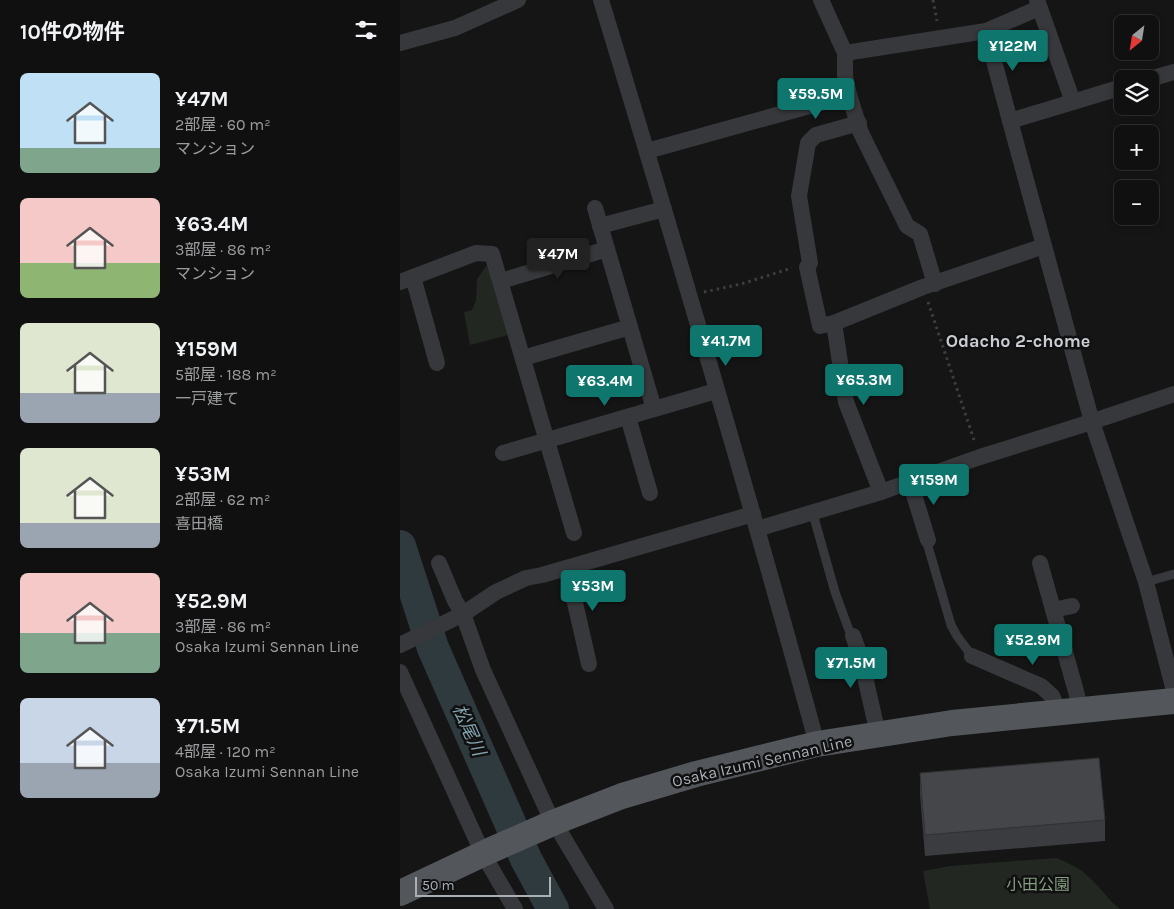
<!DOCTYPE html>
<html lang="ja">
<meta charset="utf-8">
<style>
:root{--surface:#101010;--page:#1e1e1e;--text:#f1f3f6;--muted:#9c9d9f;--line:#303030;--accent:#0f766e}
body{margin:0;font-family:Karla,"Noto Sans JP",sans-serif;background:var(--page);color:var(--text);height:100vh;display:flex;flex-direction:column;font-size:19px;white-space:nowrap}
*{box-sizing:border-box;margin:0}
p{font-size:16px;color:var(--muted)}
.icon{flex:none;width:28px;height:28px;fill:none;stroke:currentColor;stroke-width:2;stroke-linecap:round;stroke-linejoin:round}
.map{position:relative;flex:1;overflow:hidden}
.sheet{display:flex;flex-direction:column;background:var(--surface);width:400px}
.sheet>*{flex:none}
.needle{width:32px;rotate:210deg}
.fabs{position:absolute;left:714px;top:15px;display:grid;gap:10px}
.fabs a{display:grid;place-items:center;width:45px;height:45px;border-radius:8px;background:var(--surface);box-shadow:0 2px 8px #0003,0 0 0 1px var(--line);font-size:25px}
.scale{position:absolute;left:15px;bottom:12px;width:136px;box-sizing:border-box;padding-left:5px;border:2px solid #a8afb5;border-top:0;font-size:14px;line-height:18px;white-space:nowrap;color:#a8afb5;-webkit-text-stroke:4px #101011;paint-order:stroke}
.price{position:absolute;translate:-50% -42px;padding:0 11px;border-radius:5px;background:var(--accent);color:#fff;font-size:16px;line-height:32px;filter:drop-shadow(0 1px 2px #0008)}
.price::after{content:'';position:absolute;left:50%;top:30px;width:15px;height:11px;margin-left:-8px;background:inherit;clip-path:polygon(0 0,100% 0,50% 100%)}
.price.selected{background:#222;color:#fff}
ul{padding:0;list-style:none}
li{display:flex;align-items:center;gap:15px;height:125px;padding:0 20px}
li span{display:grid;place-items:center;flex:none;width:140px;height:100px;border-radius:8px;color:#555}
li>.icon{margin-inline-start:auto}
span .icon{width:60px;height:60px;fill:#fffc;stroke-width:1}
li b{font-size:21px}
h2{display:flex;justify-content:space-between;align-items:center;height:60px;padding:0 20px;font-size:21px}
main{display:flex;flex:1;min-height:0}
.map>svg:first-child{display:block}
.green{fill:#222821}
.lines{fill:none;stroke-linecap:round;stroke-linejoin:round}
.river{stroke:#2f3a3e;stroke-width:32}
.path{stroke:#3c3f42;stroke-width:3;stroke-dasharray:2.5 4;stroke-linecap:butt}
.service{stroke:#36383b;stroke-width:9}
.minor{stroke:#36383b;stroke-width:16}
.primary{stroke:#53565a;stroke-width:26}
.wall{fill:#3a3c3f}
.building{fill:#444649;stroke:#303133}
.labels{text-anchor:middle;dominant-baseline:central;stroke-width:5;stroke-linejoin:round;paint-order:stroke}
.street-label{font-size:16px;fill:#a8afb5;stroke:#101011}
.park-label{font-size:16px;fill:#859e81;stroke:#101011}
.neighbourhood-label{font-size:18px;font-weight:bold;fill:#c9cdd2;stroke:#101011}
.water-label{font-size:18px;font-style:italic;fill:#82a2ad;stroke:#101011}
</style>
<main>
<section class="sheet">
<h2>10件の物件<svg class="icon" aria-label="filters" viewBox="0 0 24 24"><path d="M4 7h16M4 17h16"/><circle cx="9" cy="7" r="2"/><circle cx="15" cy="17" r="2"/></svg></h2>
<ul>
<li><span style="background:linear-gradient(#bfe0f5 75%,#7fa58c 0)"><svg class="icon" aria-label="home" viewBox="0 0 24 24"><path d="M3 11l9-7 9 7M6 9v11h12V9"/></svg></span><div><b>¥47M</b><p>2部屋 · 60 m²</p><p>マンション</p></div></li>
<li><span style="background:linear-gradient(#f6c9c9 65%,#8fb573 0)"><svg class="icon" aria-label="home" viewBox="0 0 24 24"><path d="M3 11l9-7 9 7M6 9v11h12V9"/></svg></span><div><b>¥63.4M</b><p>3部屋 · 86 m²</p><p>マンション</p></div></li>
<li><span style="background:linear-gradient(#dfe7d0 70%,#9aa5b1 0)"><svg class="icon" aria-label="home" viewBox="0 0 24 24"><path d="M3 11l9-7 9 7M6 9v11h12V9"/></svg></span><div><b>¥159M</b><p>5部屋 · 188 m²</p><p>一戸建て</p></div></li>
<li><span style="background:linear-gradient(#dfe7d0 75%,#9aa5b1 0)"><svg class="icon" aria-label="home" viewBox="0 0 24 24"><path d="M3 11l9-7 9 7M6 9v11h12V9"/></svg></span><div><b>¥53M</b><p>2部屋 · 62 m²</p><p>喜田橋</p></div></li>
<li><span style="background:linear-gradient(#f6c9c9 60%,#7fa58c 0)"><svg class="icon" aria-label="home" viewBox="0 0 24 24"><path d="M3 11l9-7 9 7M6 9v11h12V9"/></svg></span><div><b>¥52.9M</b><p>3部屋 · 86 m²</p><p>Osaka Izumi Sennan Line</p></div></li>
<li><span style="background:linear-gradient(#c9d6e8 65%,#9aa5b1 0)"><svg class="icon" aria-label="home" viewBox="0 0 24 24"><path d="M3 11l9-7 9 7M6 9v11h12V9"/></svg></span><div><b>¥71.5M</b><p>4部屋 · 120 m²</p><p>Osaka Izumi Sennan Line</p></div></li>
</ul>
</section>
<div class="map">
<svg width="774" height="909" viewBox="0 0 774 909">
<rect width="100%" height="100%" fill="#151516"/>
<g class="green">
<path d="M87 265 108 335 70 345 64 312 72 310 76 300 77 279Z"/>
<path d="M656 858C669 863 680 868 690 878 701 888 709 901 720 909H530L523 871 550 866Z"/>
</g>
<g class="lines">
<path class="river" d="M0 546 33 648 126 859 153 909"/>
<g class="path">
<path d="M533 0 537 21"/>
<path d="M304 292 341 284 392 268"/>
<path d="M528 302 575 443"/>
</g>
<g class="service">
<path d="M413 514 435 592 450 633 453 636"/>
<path d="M528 540 527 543 551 625 557 636 572 656"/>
<path d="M746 582 774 574"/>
</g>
<g class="minor">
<path d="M201 0C276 247 349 495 417 744"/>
<path d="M421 0 445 53"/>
<path d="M637 0 673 102 610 121 692 422 746 582 774 691"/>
<path d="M586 31 610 121"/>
<path d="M0 43 55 28 118 0"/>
<path d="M750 79 774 72"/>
<path d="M449 95 461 133 507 226 520 234 535 284"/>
<path d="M673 102 722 87"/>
<path d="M459 123 416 135 408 143 399 196 410 263 407 267 420 326 434 323 523 287 644 246"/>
<path d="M247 151 449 95 445 76V53L586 31 639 8"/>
<path d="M195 208 254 409"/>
<path d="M200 226 264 209"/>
<path d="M13 277 37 363"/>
<path d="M101 281 207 249"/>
<path d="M0 282 76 253 92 254 174 533"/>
<path d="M434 323 446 402 481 492"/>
<path d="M123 358 230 327"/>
<path d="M228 417 250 493"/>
<path d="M103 453 316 391"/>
<path d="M510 482 528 540"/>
<path d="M357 529 481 492 580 457 685 424 774 394"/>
<path d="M39 563 55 601 63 614 83 670 147 810 206 909"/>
<path d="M640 563 677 695 679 711"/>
<path d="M167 568 189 664"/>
<path d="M653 610 672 606"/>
<path d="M453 636 460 655 478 734"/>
<path d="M0 645 63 614 96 592 126 578 142 575 353 514"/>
<path d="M572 656 641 686 652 696 660 713"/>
<path d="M0 672 83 854 115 909"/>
</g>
<path class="primary" d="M0 893 89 851 155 822 222 796 296 774 417 744 552 723 774 701"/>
</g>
<path class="wall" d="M520 773 705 820V841L525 856 520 794Z"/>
<path class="building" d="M699 758 705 820 525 835 520 773Z"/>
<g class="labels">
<g class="street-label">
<text transform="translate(362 761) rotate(-13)">Osaka Izumi Sennan Line</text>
</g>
<g class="park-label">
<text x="638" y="884">小田公園</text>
</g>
<g class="neighbourhood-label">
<text x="618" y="341">Odacho 2-chome</text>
</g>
<g class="water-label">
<text transform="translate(69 730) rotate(66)">松尾川</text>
</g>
</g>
</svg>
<div class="fabs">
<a><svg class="needle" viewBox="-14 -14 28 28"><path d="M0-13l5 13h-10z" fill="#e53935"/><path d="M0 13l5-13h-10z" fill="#9c9d9f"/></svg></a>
<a><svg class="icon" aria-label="layers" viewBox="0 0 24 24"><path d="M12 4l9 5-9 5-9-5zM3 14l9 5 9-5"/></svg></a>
<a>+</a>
<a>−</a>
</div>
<div class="scale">50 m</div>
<b class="price" style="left:613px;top:72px">¥122M</b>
<b class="price" style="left:416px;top:120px">¥59.5M</b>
<b class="price selected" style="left:158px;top:280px">¥47M</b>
<b class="price" style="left:326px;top:367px">¥41.7M</b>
<b class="price" style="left:464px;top:406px">¥65.3M</b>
<b class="price" style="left:205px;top:407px">¥63.4M</b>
<b class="price" style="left:534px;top:506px">¥159M</b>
<b class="price" style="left:193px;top:612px">¥53M</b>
<b class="price" style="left:633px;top:666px">¥52.9M</b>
<b class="price" style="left:451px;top:689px">¥71.5M</b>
</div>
</main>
